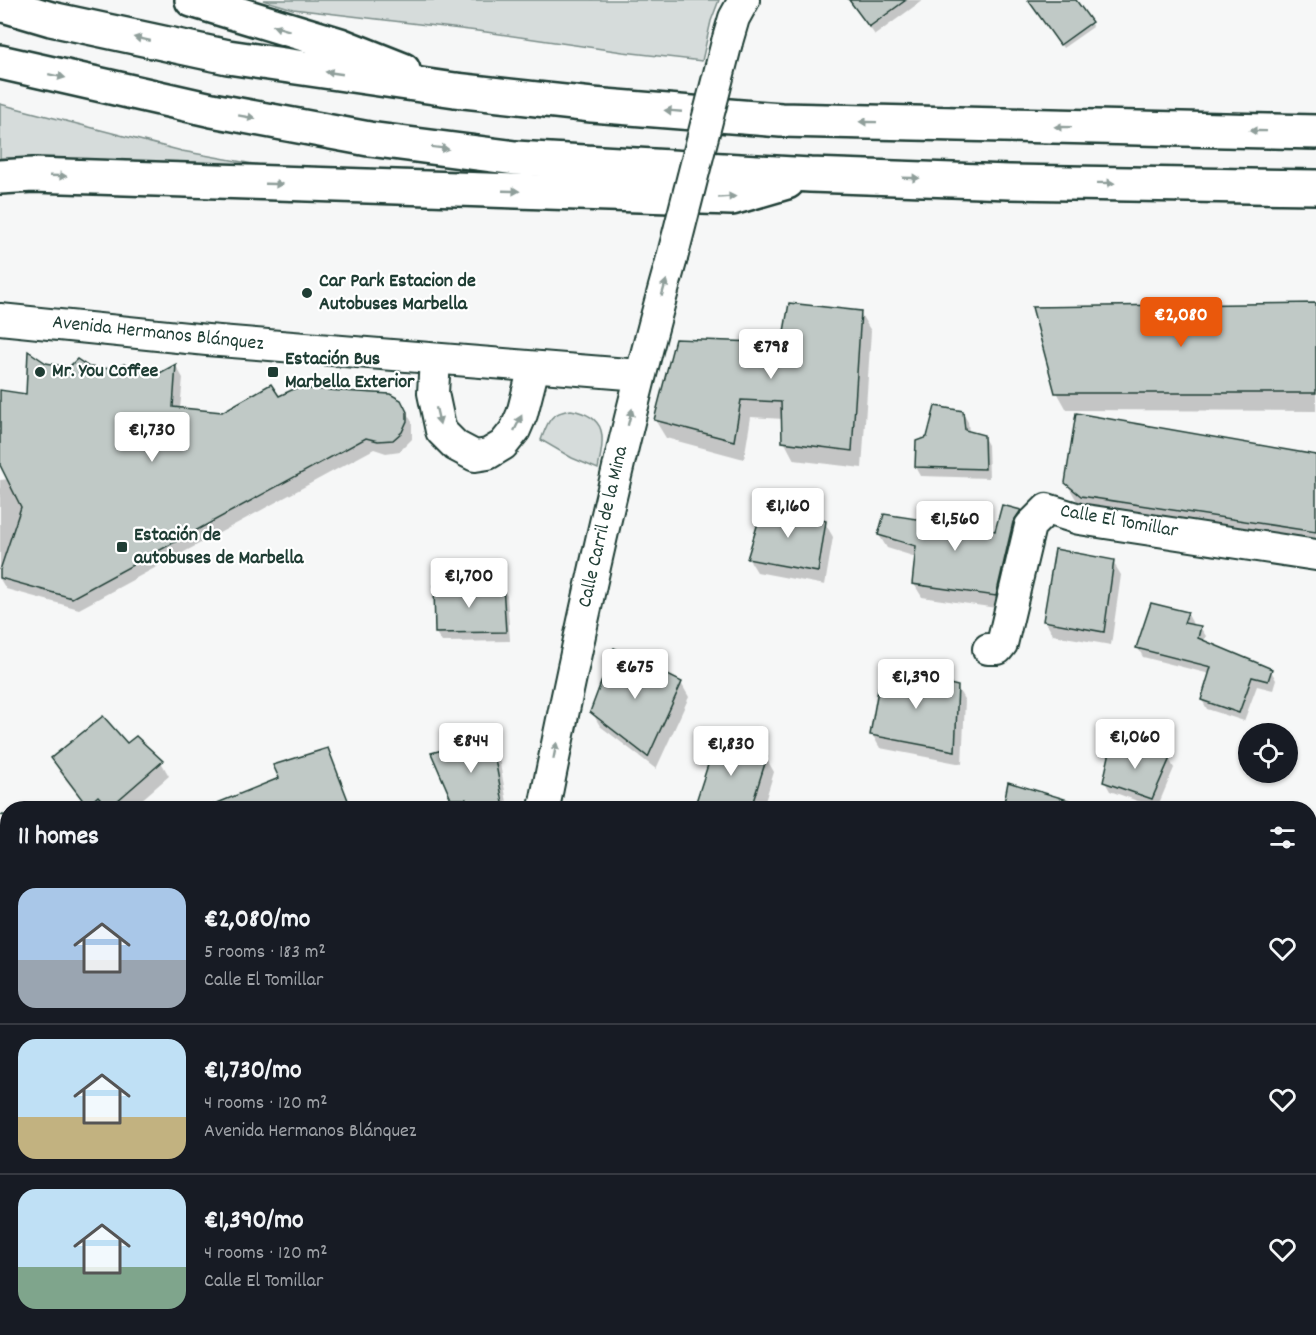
<!DOCTYPE html>
<meta charset="utf-8">
<style>
:root{--surface:#171b24;--page:#20242c;--text:#f1f3f6;--muted:#9ea1a6;--line:#363941;--accent:#ea580c}
body{margin:0;font-family:Dekko,sans-serif;background:var(--page);color:var(--text);height:100vh;display:flex;flex-direction:column;font-size:22px;white-space:nowrap}
*{box-sizing:border-box;margin:0}
p{font-size:20px;color:var(--muted)}
.icon{flex:none;width:33px;height:33px;fill:none;stroke:currentColor;stroke-width:2;stroke-linecap:round;stroke-linejoin:round}
.map{position:relative;flex:1;overflow:hidden}
.details{position:absolute;left:0px;top:801px;width:1317px;height:534px;display:flex;flex-direction:column;background:var(--surface);border-radius:24px 24px 0 0;box-shadow:0 2px 4px #0004}
.details>*{flex:none}
.fabs{position:absolute;left:1238px;top:723px;display:grid;gap:12px}
.fabs a{display:grid;place-items:center;width:60px;height:60px;border-radius:50%;background:var(--surface);box-shadow:0 2px 4px #0004;font-size:30px}
.price{position:absolute;translate:-50% -51px;padding:0 14px;border-radius:6px;background:#fff;color:#222;font-size:20px;line-height:39px;filter:drop-shadow(0 2px 3px #0008)}
.price::after{content:'';position:absolute;left:50%;top:36px;width:18px;height:14px;margin-left:-9px;background:inherit;clip-path:polygon(0 0,100% 0,50% 100%)}
.price.active{background:var(--accent);color:#fff}
ul{padding:0;list-style:none}
li{display:flex;align-items:center;gap:18px;height:150px;padding:0 18px}
li+li{border-top:2px solid var(--line)}
li span{display:grid;place-items:center;flex:none;width:168px;height:120px;border-radius:18px;color:#555}
li>.icon{margin-inline-start:auto}
span .icon{width:72px;height:72px;fill:#fffc;stroke-width:1}
li b{font-size:26px}
h2{display:flex;justify-content:space-between;align-items:center;height:72px;padding:0 18px;font-size:26px}
.map>svg:first-child{display:block}
.green{fill:#d6dcdb;stroke:#7a8c88;stroke-width:1.5}
.shadow{fill:#0003}
.building{fill:#c0c9c6;stroke:#1f3d34;stroke-width:1.5}
.lines{fill:none;stroke-linecap:round;stroke-linejoin:round}
.street-casing{stroke:#1f3d34;stroke-width:34}
.highway-casing{stroke:#1f3d34;stroke-width:38}
.street{stroke:#fff;stroke-width:30}
.highway{stroke:#fff;stroke-width:33}
.street-bridge-casing{stroke:#1f3d34;stroke-width:34;stroke-linecap:butt}
.street-bridge{stroke:#fff;stroke-width:30}
.oneway{fill:#8f9e9a}
.poi-dot{fill:#1f3d34;stroke:#fff;stroke-width:2}
.labels{text-anchor:middle;dominant-baseline:central;stroke-width:4.5;stroke-linejoin:round;paint-order:stroke}
.poi-label{font-size:20px;font-weight:bold;fill:#1f3d34;stroke:#fff;text-anchor:start}
.street-label{font-size:20px;fill:#1f3d34;stroke:#fff}
</style>
<div class="map">
<svg width="1316" height="1335" viewBox="0 0 1316 1335">
<rect width="100%" height="100%" fill="#f6f7f7"/>
<filter id="ink" filterUnits="userSpaceOnUse"><feTurbulence type="fractalNoise" baseFrequency=".0167" numOctaves="2"/><feDisplacementMap in="SourceGraphic" scale="12" xChannelSelector="R" yChannelSelector="G"/><feConvolveMatrix kernelMatrix="1 2 1 2 8 2 1 2 1" color-interpolation-filters="sRGB"/></filter>
<g filter="url(#ink)">
<g class="green">
<path d="M263 0H719L711 21 702 61 623 52 486 32 293 9Z"/>
<path d="M0 104 182 151 292 171 150 162 0 158Z"/>
<path d="M571 410C609 417 604 438 598 469L572 458 541 440C548 422 549 413 571 410Z"/>
<path d="M1316 1124V1335H1301L1288 1328H1310V1140Z"/>
</g>
<g class="shadow">
<path d="M850 0H923L875 35Z"/>
<path d="M1029 0H1074L1093 27 1063 48Z"/>
<path d="M1316 305V411L1067 410 1057 392Z"/>
<path d="M860 313 871 331 862 468 794 460 784 441 783 419 751 417 744 459 666 438 655 420 784 344Z"/>
<path d="M45 365 158 376 176 366 183 378 180 409 222 414 278 398 404 409 412 422V439L400 451 386 453 374 449 79 609 6 589 0 579 2 568H0V480L9 479 0 461V393L25 422Z"/>
<path d="M962 412 968 422 969 433 983 436 988 445 989 478 921 476 916 467 918 442 929 438Z"/>
<path d="M1316 456V548L1092 514 1077 501 1066 482Z"/>
<path d="M1003 506 1020 512 1028 525 1003 609 922 597 914 584 916 557 887 548 879 535 996 533Z"/>
<path d="M825 523 833 537 825 585 757 572 749 559Z"/>
<path d="M1113 562 1121 575 1111 645 1053 635 1045 621Z"/>
<path d="M502 586 507 596 510 641 442 642 436 633Z"/>
<path d="M1187 613 1192 622 1191 626 1200 627 1206 636 1204 642 1271 671 1276 680 1273 690 1257 686 1244 721 1207 709 1202 700 1210 674 1143 657 1138 648Z"/>
<path d="M681 683 689 697 656 769 600 726 592 712Z"/>
<path d="M957 687 965 701 962 764 880 748 872 734Z"/>
<path d="M490 739 498 753 508 808H458L452 798Z"/>
<path d="M718 739 766 758 774 772 763 808H696Z"/>
<path d="M127 746 161 762 169 776 132 808H88L60 772 52 759Z"/>
<path d="M327 749 351 806 345 808H207L281 779Z"/>
<path d="M1169 759 1174 768 1157 808 1110 791 1105 782Z"/>
<path d="M1009 784 1090 808H1091H1004Z"/>
<path d="M957 806 959 808H858L859 807Z"/>
<path d="M0 890 8 898V964L0 955Z"/>
<path d="M0 1017 8 1028V1047L0 1054Z"/>
<rect x="1310" y="1036" width="6" height="81"/>
<path d="M0 1179H8V1328H127L117 1335H0Z"/>
<path d="M271 1328H307L291 1335H278Z"/>
<path d="M584 1328H654L652 1335H583Z"/>
<path d="M763 1328H820L836 1335H761Z"/>
<path d="M996 1328H1240L1244 1335H1007Z"/>
</g>
<g class="building">
<path d="M849 0H906L869 27Z"/>
<path d="M1028 0H1076L1092 22 1060 45Z"/>
<path d="M789 303 861 311 852 451 782 442 781 402 741 400 734 441 654 420 675 339 782 343Z"/>
<path d="M1316 303V393H1055L1032 307Z"/>
<path d="M28 351 46 363 69 367 77 359 89 367 114 369 124 364 132 371 158 374 176 364 173 407 222 412 271 384 279 396 296 388 390 394 401 400 407 412V421L402 432 393 440 378 441 366 438 72 598 0 578V570L21 507 0 465V390L26 394Z"/>
<path d="M935 406 963 411 965 430 984 435 985 469 915 467 916 441 927 437Z"/>
<path d="M1076 413 1316 455V532L1081 496 1065 483Z"/>
<path d="M764 503 826 521 818 572 747 559Z"/>
<path d="M1002 505 1021 510 1013 522 996 596 912 584 916 546 878 535 884 514 995 531Z"/>
<path d="M1055 549 1114 560 1104 632 1043 621Z"/>
<path d="M434 585H503L506 632 435 633Z"/>
<path d="M1151 603 1188 612 1184 623 1201 626 1198 638 1272 669 1268 681 1252 677 1239 713 1201 700 1211 667 1136 648Z"/>
<path d="M614 648 682 682 648 757 590 712Z"/>
<path d="M882 667 958 686 955 751 870 735Z"/>
<path d="M103 716 127 743 136 736 163 761 109 808 98 796 87 806 51 758Z"/>
<path d="M491 737 504 808H470L466 799H451L431 753Z"/>
<path d="M717 737 767 757 751 808H694Z"/>
<path d="M1112 743 1170 758 1152 799 1103 782Z"/>
<path d="M328 748 351 808H205L279 778 273 765Z"/>
<path d="M1008 782 1078 803 1077 808H1003Z"/>
</g>
<g class="lines">
<defs>
<g id="street">
<path d="M727 42 734 18 744 0"/>
<path d="M0 319 207 340 640 375"/>
<path d="M435 359 433 393 441 431 456 446 475 456 488 454 503 445 515 430 522 414 534 367"/>
<path d="M988 649H998L1002 644 1030 526 1047 509 1079 519 1316 555"/>
<path d="M544 808C581 623 621 440 672 258"/>
<path d="M0 831 8 840"/>
<path d="M1310 841 1316 842"/>
<path d="M140 1328 143 1335"/>
<path d="M401 1328 406 1335"/>
<path d="M490 1328 491 1335"/>
</g>
<g id="highway">
<path d="M192 0 340 45 403 70"/>
<path d="M0 4 51 19 228 57 455 90 592 105 781 120 1316 132"/>
<path d="M0 62 212 110 369 139 515 158 810 175 1009 182 1316 187"/>
<path d="M0 177 33 175 732 198 787 182"/>
</g>
</defs>
<use href="#street" class="street-casing"/>
<use href="#highway" class="highway-casing"/>
<use href="#street" class="street"/>
<use href="#highway" class="highway"/>
<defs>
<path id="street-bridge" d="M672 258 727 42"/>
</defs>
<use href="#street-bridge" class="street-bridge-casing"/>
<use href="#street-bridge" class="street-bridge"/>
</g>
<defs><path id="oneway-solid" d="M-6-.8H1V-3.2L6.5 0L1 3.2V.8H-6Z" transform="scale(1.5)"/></defs>
<g class="oneway">
<use href="#oneway-solid" transform="translate(281 28) rotate(-163)"/>
<use href="#oneway-solid" transform="translate(142 39) rotate(-168)"/>
<use href="#oneway-solid" transform="translate(334 73) rotate(-172)"/>
<use href="#oneway-solid" transform="translate(57 76) rotate(12)"/>
<use href="#oneway-solid" transform="translate(673 111) rotate(-175)"/>
<use href="#oneway-solid" transform="translate(247 117) rotate(10)"/>
<use href="#oneway-solid" transform="translate(868 122) rotate(-179)"/>
<use href="#oneway-solid" transform="translate(1063 127) rotate(-179)"/>
<use href="#oneway-solid" transform="translate(1258 131) rotate(-179)"/>
<use href="#oneway-solid" transform="translate(440 148) rotate(7)"/>
<use href="#oneway-solid" transform="translate(58 176) rotate(2)"/>
<use href="#oneway-solid" transform="translate(911 178) rotate(2)"/>
<use href="#oneway-solid" transform="translate(1106 183) rotate(1)"/>
<use href="#oneway-solid" transform="translate(274 184) rotate(2)"/>
<use href="#oneway-solid" transform="translate(511 191) rotate(2)"/>
<use href="#oneway-solid" transform="translate(727 197) rotate(-3)"/>
<use href="#oneway-solid" transform="translate(664 288) rotate(-74)"/>
<use href="#oneway-solid" transform="translate(438 416) rotate(77)"/>
<use href="#oneway-solid" transform="translate(630 417) rotate(-76)"/>
<use href="#oneway-solid" transform="translate(518 423) rotate(-64)"/>
<use href="#oneway-solid" transform="translate(555 751) rotate(-79)"/>
</g>
</g>
<g class="poi-dot">
<circle cx="307" cy="293" r="6"/>
<circle cx="40" cy="372" r="6"/>
<rect x="267" y="366" width="12" height="12" rx="3"/>
<rect x="116" y="541" width="12" height="12" rx="3"/>
</g>
<g class="labels">
<g class="poi-label">
<text x="319" y="282">Car Park Estacion de<tspan x="319" dy="23">Autobuses Marbella</tspan></text>
<text x="285" y="360">Estación Bus<tspan x="285" dy="23">Marbella Exterior</tspan></text>
<text x="52" y="372">Mr. You Coffee</text>
<text x="134" y="536">Estación de<tspan x="134" dy="23">autobuses de Marbella</tspan></text>
</g>
<g class="street-label">
<text transform="translate(158 334) rotate(6)">Avenida Hermanos Blánquez</text>
<text transform="translate(1119 522) rotate(10)">Calle El Tomillar</text>
<text transform="translate(604 527) rotate(-77)">Calle Carril de la Mina</text>
</g>
</g>
</svg>
<div class="fabs">
<a><svg class="icon" aria-label="locate" viewBox="0 0 24 24"><circle cx="12" cy="12" r="6"/><path d="M12 2v4M12 18v4M2 12h4M18 12h4"/></svg></a>
</div>
<b class="price active" style="left:1181px;top:348px">€2,080</b>
<b class="price" style="left:771px;top:380px">€798</b>
<b class="price" style="left:152px;top:463px">€1,730</b>
<b class="price" style="left:788px;top:539px">€1,160</b>
<b class="price" style="left:955px;top:552px">€1,560</b>
<b class="price" style="left:469px;top:609px">€1,700</b>
<b class="price" style="left:635px;top:700px">€675</b>
<b class="price" style="left:916px;top:710px">€1,390</b>
<b class="price" style="left:1135px;top:770px">€1,060</b>
<b class="price" style="left:471px;top:774px">€844</b>
<b class="price" style="left:731px;top:777px">€1,830</b>
<section class="details">
<h2>11 homes<svg class="icon" aria-label="filters" viewBox="0 0 24 24"><path d="M4 7h16M4 17h16"/><circle cx="9" cy="7" r="2"/><circle cx="15" cy="17" r="2"/></svg></h2>
<ul>
<li><span style="background:linear-gradient(#a9c7e8 60%,#9aa5b1 0)"><svg class="icon" aria-label="home" viewBox="0 0 24 24"><path d="M3 11l9-7 9 7M6 9v11h12V9"/></svg></span><div><b>€2,080/mo</b><p>5 rooms · 183 m²</p><p>Calle El Tomillar</p></div><svg class="icon" aria-label="heart" viewBox="0 0 24 24"><path d="M12 20l-8-8c-3-5 5-10 8-4 3-6 11-1 8 4z"/></svg></li>
<li><span style="background:linear-gradient(#bfe0f5 65%,#c2b280 0)"><svg class="icon" aria-label="home" viewBox="0 0 24 24"><path d="M3 11l9-7 9 7M6 9v11h12V9"/></svg></span><div><b>€1,730/mo</b><p>4 rooms · 120 m²</p><p>Avenida Hermanos Blánquez</p></div><svg class="icon" aria-label="heart" viewBox="0 0 24 24"><path d="M12 20l-8-8c-3-5 5-10 8-4 3-6 11-1 8 4z"/></svg></li>
<li><span style="background:linear-gradient(#bfe0f5 65%,#7fa58c 0)"><svg class="icon" aria-label="home" viewBox="0 0 24 24"><path d="M3 11l9-7 9 7M6 9v11h12V9"/></svg></span><div><b>€1,390/mo</b><p>4 rooms · 120 m²</p><p>Calle El Tomillar</p></div><svg class="icon" aria-label="heart" viewBox="0 0 24 24"><path d="M12 20l-8-8c-3-5 5-10 8-4 3-6 11-1 8 4z"/></svg></li>
</ul>
</section>
</div>
